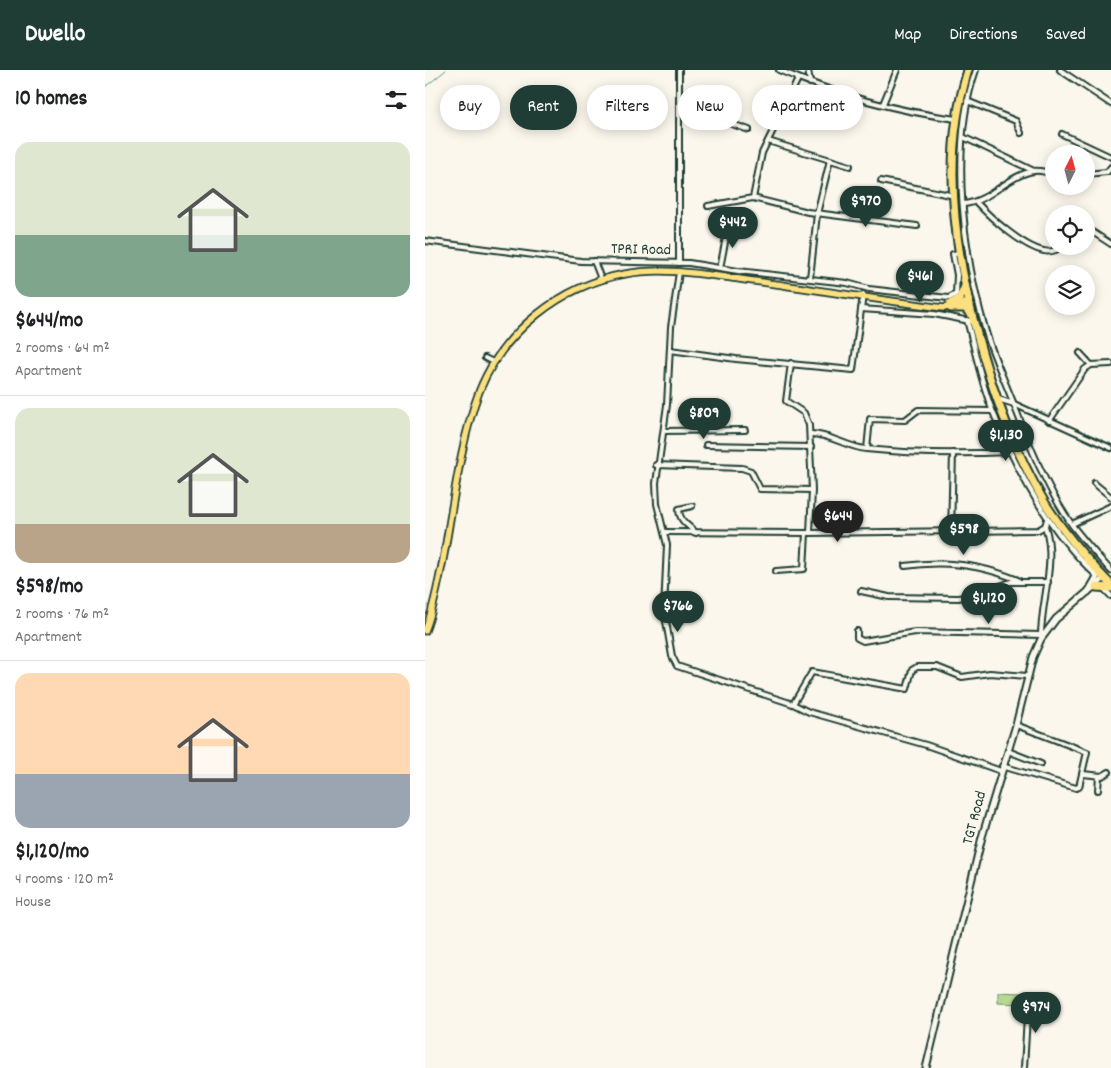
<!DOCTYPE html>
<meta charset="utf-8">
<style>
:root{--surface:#fff;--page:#f2f2f2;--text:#202124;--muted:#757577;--line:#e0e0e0;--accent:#1f3d34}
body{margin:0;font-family:Dekko,sans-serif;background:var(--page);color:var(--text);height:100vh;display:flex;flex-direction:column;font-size:19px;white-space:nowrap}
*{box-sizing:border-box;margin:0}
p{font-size:16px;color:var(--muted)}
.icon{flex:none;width:28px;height:28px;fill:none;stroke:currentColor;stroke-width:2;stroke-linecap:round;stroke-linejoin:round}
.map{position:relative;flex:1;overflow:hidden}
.details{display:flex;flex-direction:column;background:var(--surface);width:425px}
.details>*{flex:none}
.hud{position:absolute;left:15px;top:15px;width:475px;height:45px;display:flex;gap:10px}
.needle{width:32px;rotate:6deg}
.buttons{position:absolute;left:620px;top:75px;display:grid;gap:10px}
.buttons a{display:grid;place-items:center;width:50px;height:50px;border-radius:50%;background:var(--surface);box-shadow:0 2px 12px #0003;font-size:25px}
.price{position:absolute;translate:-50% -42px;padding:0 11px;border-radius:18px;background:var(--accent);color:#fff;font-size:16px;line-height:32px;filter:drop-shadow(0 1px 2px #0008)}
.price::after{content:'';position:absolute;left:50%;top:30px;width:15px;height:11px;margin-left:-8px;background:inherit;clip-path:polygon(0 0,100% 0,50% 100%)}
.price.current{background:#222;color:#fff}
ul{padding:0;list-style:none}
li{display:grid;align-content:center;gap:10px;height:265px;padding:0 15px}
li+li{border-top:1px solid var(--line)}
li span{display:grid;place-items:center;height:155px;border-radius:15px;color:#555}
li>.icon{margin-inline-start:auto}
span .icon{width:90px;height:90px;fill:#fffc;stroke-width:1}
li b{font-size:21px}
h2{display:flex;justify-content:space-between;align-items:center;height:60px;padding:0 15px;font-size:21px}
.tag{padding:0 18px;border-radius:22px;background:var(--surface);box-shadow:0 2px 12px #0003;font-size:18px;line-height:45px}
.tag.current{background:var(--accent);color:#fff}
header{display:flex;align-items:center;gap:30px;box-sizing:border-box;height:70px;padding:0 25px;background:var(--accent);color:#fff}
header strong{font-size:24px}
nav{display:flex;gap:28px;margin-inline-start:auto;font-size:18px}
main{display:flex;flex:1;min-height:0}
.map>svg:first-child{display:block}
.green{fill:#b5d993;stroke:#6a8b64}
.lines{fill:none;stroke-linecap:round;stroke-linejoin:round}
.stream{stroke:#5a9697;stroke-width:1}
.street-casing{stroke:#1f3d34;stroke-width:8}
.secondary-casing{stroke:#1f3d34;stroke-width:9}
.primary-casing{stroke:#1f3d34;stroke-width:9}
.highway-casing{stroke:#1f3d34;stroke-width:11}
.street{stroke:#fbf7ec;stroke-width:4}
.secondary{stroke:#fbf7ec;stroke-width:5}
.primary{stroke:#fce080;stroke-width:5.5}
.highway{stroke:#fce080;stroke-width:7}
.labels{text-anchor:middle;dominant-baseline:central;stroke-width:5;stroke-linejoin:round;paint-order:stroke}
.street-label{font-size:16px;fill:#1f3d34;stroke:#fbf7ec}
</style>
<header>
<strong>Dwello</strong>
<nav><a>Map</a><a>Directions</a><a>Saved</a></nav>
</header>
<main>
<section class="details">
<h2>10 homes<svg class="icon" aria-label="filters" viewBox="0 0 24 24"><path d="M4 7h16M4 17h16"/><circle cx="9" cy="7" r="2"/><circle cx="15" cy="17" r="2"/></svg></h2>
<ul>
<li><span style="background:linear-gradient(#dfe7d0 60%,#7fa58c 0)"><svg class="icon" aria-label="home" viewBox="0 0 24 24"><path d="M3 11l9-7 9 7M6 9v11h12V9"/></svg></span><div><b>$644/mo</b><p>2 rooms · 64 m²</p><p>Apartment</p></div></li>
<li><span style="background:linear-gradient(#dfe7d0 75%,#b9a48a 0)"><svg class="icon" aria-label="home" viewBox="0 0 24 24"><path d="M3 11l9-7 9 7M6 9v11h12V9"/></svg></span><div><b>$598/mo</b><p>2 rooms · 76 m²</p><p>Apartment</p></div></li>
<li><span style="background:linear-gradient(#ffd9b3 65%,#9aa5b1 0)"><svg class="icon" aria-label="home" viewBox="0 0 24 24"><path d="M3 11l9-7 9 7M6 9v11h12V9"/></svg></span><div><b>$1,120/mo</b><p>4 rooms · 120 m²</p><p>House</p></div></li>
</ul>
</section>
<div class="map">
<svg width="686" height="998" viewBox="0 0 686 998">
<rect width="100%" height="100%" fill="#fbf7ec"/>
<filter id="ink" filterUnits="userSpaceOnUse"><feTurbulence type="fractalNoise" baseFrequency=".02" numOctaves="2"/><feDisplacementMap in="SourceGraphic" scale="10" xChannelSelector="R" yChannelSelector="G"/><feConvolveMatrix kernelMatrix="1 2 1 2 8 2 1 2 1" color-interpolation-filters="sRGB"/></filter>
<g filter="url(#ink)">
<path class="green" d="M573 922 596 923V934L573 933Z"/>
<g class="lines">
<path class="stream" d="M0 17 21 0"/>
<defs>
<g id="street">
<path d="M354 0C410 24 471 41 531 49"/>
<path d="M383 0 385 13"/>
<path d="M551 0C524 77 538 185 561 262 568 286 579 309 588 332 604 374 621 418 647 455 659 471 673 486 686 501"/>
<path d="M635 0 686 34"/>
<path d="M542 31 591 51 596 63"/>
<path d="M458 34 472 0"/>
<path d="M254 38 273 42 324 60"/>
<path d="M637 64 686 87"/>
<path d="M538 67 609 101"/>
<path d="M343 71 425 96"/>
<path d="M661 104 682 102 686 97"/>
<path d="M456 111 530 126"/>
<path d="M328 128 337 83 373 9"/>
<path d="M552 133C566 148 598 177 619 181 626 183 632 180 638 176"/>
<path d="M539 134C566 131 583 105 609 101 615 100 623 103 629 103"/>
<path d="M283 136 328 128 383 142 492 156"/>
<path d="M661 161H666L686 174"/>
<path d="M0 171 156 191 264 193 313 201 422 213 444 219 514 227 524 228 531 224 532 205 528 184 534 183"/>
<path d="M169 191 176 209"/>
<path d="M254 193V0"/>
<path d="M295 198 303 157"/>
<path d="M254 202 246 257 242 335 231 413 232 434 242 475 239 540 247 586 252 596 368 634 384 642 501 675 576 701"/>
<path d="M385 208 392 144 405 90"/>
<path d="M436 239 509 244 550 252"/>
<path d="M542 250C550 280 556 313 568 342 592 402 624 462 672 506"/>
<path d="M245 280 311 289 428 300 438 225"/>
<path d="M655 283 666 295"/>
<path d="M60 288 68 292"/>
<path d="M366 293 361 331 379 343 384 355 387 420 385 463 613 460 620 456 622 449"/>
<path d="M573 329 589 334 686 378"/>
<path d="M624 351 660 299 666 295 686 294"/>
<path d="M239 361 320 360"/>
<path d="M386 364C405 364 421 377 441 379 488 384 538 384 586 382"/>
<path d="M281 375 386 377"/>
<path d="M442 379 445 349 480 350 493 340 567 341"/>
<path d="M231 395 317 398 326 401 335 419 387 420"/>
<path d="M669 413 686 427"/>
<path d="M267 436 254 439C254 451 263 455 271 463"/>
<path d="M647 454 686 436"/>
<path d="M240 462 385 463"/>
<path d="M526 462 528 383"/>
<path d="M480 496C518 490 557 495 593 510"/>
<path d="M351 501 379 499 381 463"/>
<path d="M678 518 686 526"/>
<path d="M436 521 464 527 533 528 547 526 586 512H623"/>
<path d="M432 561V568L438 571 490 562 616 565"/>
<path d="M616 566C616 530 632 492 620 456"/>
<path d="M368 634 387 602 482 619 487 600 492 597H512L537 607 565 603 602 606"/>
<path d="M583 681 616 694"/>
<path d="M577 696 651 718 654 717 662 682 591 655"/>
<path d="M658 704 677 706 684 702"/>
<path d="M673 720 674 706"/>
<path d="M599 998 603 929"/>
</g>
<g id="secondary">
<path d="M663 522 674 503"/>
<path d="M501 998 557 767 591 655 608 587 616 569 631 549 679 508"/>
</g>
<path id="primary" d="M0 561C9 538 13 514 18 490 28 437 35 372 54 322 77 262 137 215 200 204 238 197 276 204 314 209 383 218 451 230 519 238L545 232"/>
<g id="highway">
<path d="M543 0C533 33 528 66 528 101 527 201 568 346 620 433 638 462 662 490 686 515"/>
<path d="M525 234 535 228 540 216"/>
<path d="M526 238H540L547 245"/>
<path d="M671 517 686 518"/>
</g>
</defs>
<use href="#street" class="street-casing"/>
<use href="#secondary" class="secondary-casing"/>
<use href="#primary" class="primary-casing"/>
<use href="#highway" class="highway-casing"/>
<use href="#street" class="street"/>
<use href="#secondary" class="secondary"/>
<use href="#primary" class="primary"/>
<use href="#highway" class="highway"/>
</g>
</g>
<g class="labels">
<g class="street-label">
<text transform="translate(216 180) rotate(1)">TPRI Road</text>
<text transform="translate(550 748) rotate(-75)">TGT Road</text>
</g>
</g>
</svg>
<div class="buttons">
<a><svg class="needle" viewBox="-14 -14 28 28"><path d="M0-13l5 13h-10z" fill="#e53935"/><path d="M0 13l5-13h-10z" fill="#757577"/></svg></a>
<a><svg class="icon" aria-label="locate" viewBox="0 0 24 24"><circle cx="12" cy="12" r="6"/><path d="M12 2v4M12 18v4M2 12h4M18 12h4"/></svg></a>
<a><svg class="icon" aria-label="layers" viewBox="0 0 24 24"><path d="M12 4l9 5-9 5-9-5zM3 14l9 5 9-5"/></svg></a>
</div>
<b class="price" style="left:441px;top:158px">$970</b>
<b class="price" style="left:308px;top:179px">$442</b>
<b class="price" style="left:495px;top:233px">$461</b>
<b class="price" style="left:279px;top:370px">$809</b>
<b class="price" style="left:581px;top:392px">$1,130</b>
<b class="price current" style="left:413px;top:473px">$644</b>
<b class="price" style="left:539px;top:486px">$598</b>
<b class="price" style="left:564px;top:555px">$1,120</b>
<b class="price" style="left:253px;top:563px">$766</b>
<b class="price" style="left:611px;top:964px">$974</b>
<div class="hud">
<a class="tag">Buy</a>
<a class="tag current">Rent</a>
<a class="tag">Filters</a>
<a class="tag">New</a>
<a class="tag">Apartment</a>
</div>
</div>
</main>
